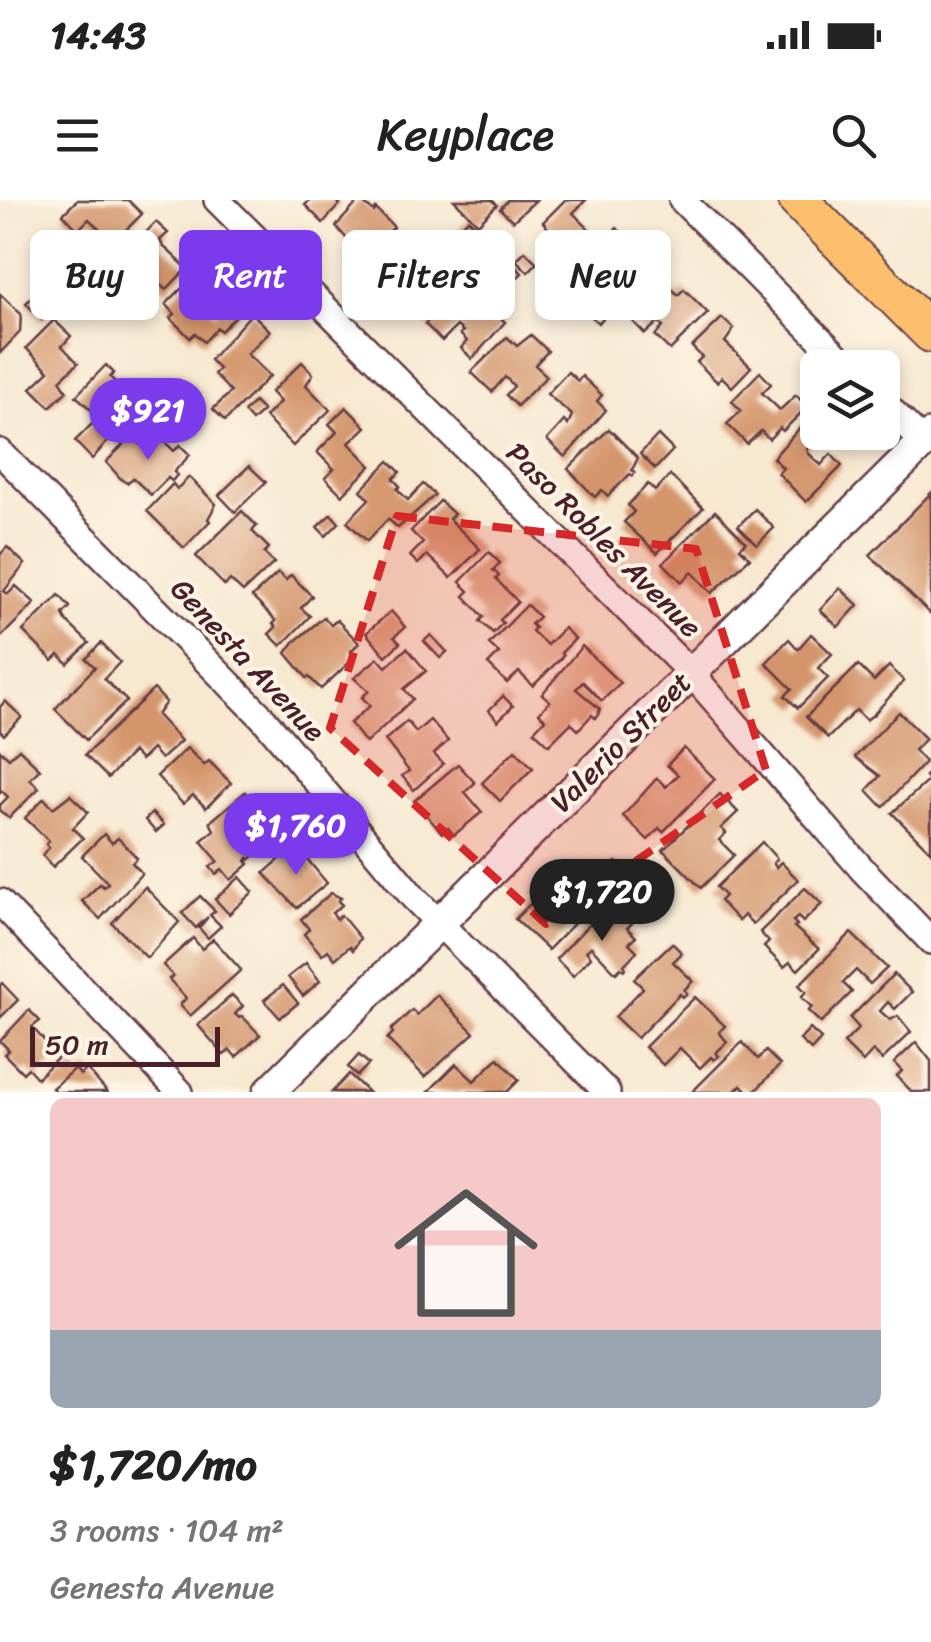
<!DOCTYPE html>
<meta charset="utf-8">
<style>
:root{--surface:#fff;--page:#f6f6f6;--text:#222;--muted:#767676;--accent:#7c3aed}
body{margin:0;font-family:Sriracha,sans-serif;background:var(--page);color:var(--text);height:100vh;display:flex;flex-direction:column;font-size:38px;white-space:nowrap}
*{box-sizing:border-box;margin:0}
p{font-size:32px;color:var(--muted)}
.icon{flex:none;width:55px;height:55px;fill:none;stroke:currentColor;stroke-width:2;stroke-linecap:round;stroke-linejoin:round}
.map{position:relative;height:892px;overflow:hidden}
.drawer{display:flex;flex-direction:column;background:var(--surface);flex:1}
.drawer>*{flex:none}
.banner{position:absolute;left:30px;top:30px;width:872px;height:90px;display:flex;gap:20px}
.controls{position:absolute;left:800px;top:150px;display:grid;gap:20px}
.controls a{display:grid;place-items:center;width:100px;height:100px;border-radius:15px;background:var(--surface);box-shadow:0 5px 15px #0003;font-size:50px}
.scale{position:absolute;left:30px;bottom:25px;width:190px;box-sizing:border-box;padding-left:10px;border:5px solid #4a1f2b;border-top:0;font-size:28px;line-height:35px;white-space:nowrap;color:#4a1f2b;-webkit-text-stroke:8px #fcf5e5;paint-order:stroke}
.price{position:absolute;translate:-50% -85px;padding:0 22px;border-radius:35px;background:var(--accent);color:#fff;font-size:32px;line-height:65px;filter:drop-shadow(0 2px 5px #0008)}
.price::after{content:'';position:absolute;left:50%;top:60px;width:30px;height:22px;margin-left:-15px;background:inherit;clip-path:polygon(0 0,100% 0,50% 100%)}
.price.selected{background:#222;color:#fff}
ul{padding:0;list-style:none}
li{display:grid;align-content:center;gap:20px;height:530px;padding:0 50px}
li span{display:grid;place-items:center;height:310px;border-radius:15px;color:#555}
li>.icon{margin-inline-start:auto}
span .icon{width:180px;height:180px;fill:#fffc;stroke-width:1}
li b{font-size:42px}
.pill{padding:0 35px;border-radius:15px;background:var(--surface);box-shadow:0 5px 15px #0003;font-size:35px;line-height:90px}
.pill.selected{background:var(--accent);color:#fff}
.status{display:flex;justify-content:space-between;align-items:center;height:70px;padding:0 50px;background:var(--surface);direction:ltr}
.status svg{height:28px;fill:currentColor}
header{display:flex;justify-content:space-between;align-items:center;height:130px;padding:0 50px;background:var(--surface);font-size:45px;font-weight:600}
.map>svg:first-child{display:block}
.building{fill:#d4956c}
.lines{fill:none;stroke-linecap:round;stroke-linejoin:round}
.minor-casing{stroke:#643d44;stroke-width:30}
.tertiary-casing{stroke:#643d44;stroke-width:35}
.primary-casing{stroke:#643d44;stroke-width:42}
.minor{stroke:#fff;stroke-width:25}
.tertiary{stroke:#fff;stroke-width:30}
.primary{stroke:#fabe6d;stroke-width:38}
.marked{fill:#d62828;fill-opacity:0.2;stroke:#d62828;stroke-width:8;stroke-dasharray:20 12;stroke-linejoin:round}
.labels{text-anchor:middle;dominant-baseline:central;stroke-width:8;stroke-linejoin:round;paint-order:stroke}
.street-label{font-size:30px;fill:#4a1f2b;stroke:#fcf5e5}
</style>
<div class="status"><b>14:43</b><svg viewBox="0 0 49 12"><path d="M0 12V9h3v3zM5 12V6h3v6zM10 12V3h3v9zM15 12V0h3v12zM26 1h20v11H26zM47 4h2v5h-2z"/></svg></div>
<header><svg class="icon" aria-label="menu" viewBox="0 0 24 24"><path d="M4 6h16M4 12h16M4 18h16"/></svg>Keyplace<svg class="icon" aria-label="search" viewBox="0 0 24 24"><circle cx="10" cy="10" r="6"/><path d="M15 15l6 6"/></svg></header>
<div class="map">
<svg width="931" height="892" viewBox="0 0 931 892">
<rect width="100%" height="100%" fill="#fcf5e5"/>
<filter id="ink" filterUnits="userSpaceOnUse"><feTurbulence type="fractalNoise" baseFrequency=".01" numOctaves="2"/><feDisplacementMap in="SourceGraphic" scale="20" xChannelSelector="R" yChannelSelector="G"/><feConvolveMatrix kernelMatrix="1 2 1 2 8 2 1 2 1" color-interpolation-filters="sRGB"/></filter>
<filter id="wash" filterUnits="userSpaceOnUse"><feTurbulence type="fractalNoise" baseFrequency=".0048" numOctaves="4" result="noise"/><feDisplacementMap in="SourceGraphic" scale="40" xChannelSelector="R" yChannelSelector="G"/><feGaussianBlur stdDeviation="2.25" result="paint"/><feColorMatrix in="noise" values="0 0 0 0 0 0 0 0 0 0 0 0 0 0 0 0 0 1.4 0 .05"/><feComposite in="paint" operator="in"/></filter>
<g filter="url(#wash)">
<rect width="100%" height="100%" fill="#f7e8d0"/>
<g id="blocks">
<g class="building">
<path d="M77 0H128L142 14 102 54 88 40 99 29 89 19 78 30 63 14Z"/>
<path d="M310 0H336L340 4 323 23 305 5Z"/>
<path d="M360 0 374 12 376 9 394 27 391 30 402 37 380 59 363 42 358 47 353 42 351 44 336 26Z"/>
<path d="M454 0H492L497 5 478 24Z"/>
<path d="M508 0H536L513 21 500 9Z"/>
<path d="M565 0H586L573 13 596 36 567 64 551 47 558 40 543 22Z"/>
<path d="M468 19 497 44 465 77 450 62 464 47 461 44 466 39 457 30Z"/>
<path d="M156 22 168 33 160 40 163 46 187 68 166 90 156 81 151 86 131 67 137 61 127 52Z"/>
<path d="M617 28 628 40 624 44 635 55 630 60 637 67 652 52 664 63 598 123 575 100 580 95 575 91 596 65 588 58Z"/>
<path d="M404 51 408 55 411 52 415 56 412 59 419 66 422 64 440 82 418 104 412 98 406 104 378 76Z"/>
<path d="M525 51 537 63 528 72 516 60Z"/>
<path d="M512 63 522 73 512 83 502 73Z"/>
<path d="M195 75 207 86 197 96 215 114 230 99 242 110 221 131 217 128 204 142 195 133 190 138 170 118 175 114 166 104Z"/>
<path d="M660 77 678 95 684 89 708 113 670 150 655 136 663 127 658 122 645 134 625 113Z"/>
<path d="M44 85 60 102 42 120 26 103Z"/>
<path d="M486 85 506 105 497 114 505 122 472 159 461 148 467 141 460 134 463 131 457 126 442 141 425 124 449 98 453 102 463 92 471 101Z"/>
<path d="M0 94 21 114 20 132 0 153Z"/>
<path d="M252 113 270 131 247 154 270 176 225 221 213 209 231 192 214 174 219 169 210 160Z"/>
<path d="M722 118 734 129 725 142 751 167 732 187 722 177 717 182 697 162 702 157 692 147Z"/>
<path d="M54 120 71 136 62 146 78 163 60 180 67 191 50 207 31 188 49 171 26 148Z"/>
<path d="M531 135 548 151 535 165 547 176 517 206 506 195 514 186 505 177 492 192 471 172 507 137 517 146Z"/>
<path d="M302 162 313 174 306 185 330 210 293 246 265 217 280 202 271 192Z"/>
<path d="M106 165 114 173 110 177 130 197 125 203 134 212 92 259 75 241 99 217 76 196Z"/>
<path d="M568 172 578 181 582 176 602 195 597 201 606 210 565 257 547 240 564 221 568 225 572 215 547 194Z"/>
<path d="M760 172 771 184 762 193 780 210 796 195 807 207 783 231 780 228 769 239 761 231 747 244 727 224 741 211 732 201Z"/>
<path d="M254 202 263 211 252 221 244 212Z"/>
<path d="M346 207 366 227 349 243 371 266 342 295 325 278 334 269 317 252 337 232 329 224Z"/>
<path d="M815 211 818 232H829L815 246 812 243 807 248 808 253 821 265 831 254 842 266 806 302 778 273 783 268 773 258Z"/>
<path d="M609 229 638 258 632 270 635 272 633 276 630 274 608 296 602 290 595 297 568 269Z"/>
<path d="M157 234 174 251 180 245 190 255 174 272 177 275 172 281 168 278 151 295 133 278 127 283 122 280 106 262 132 236 140 244 143 241 146 245Z"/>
<path d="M658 235 673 250 655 269 640 254Z"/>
<path d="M389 261 400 272 393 279 400 286 397 289 408 300 423 284 435 295 398 328 388 319 367 341 347 322 369 299 361 290Z"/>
<path d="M249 266 266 282 235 312 219 295Z"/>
<path d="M670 275 703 308 657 353 624 322 634 312 628 305 648 284 655 291Z"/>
<path d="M189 277 216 304 208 319 210 321 184 348 147 311 173 284 177 289Z"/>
<path d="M931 293V415L870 355Z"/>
<path d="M440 301 454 314 449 319 480 349 451 378 427 355 418 364 410 356 423 343 411 331Z"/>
<path d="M755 309 774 328 757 345 738 326Z"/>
<path d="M242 311 257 326 252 331 269 348 264 353 274 363 243 392 230 380 225 386 196 356Z"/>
<path d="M715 311 746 342 740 348 750 358 712 393 692 372 682 382 663 363Z"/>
<path d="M331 314 339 323 326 336 317 327Z"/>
<path d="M7 347 25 364 4 391 8 394 16 386 35 403 0 438V355Z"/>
<path d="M489 352 500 363 493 370 499 376 496 379 518 402 500 420 503 423 493 433 480 421 484 417 464 396 469 391 460 382Z"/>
<path d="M278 373 286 380 291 375 312 396 301 408 310 416 281 446 269 434 276 427 273 424 276 421 252 397Z"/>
<path d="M840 388 858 405 838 427 820 410Z"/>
<path d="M59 395 70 407 63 414 66 421 89 443 68 464 59 455 53 461 23 431Z"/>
<path d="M527 405 539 417 531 424 535 428 532 431 547 445 564 428 575 439 561 453 563 456 533 486 519 472 507 483 488 464 499 453 489 444Z"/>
<path d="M391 411 405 427 394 437 400 443 386 456 366 433Z"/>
<path d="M324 417 331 425 337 420 359 443 351 451 352 460 321 489 309 477 307 478 286 453 294 442Z"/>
<path d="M811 434 832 454 818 468 828 478 798 508 785 496 792 489 766 463 789 439 798 449Z"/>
<path d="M431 435 447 452 440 458 424 441Z"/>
<path d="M101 443 120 462 104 479 127 501 86 540 55 509 95 467 86 459Z"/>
<path d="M582 446 620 483 602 501 583 482 576 489 600 509 598 515 595 518 592 515 578 530 571 523 549 545 534 531 545 519 539 513 550 501 542 494Z"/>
<path d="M407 448 426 471 404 489 413 499 366 543 350 523 370 506 362 497 369 491 354 478 378 458 386 467Z"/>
<path d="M858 465 874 481 889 466 904 481 873 515 866 520 856 510 828 538 806 517Z"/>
<path d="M154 489 166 502 157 515 181 541 161 559 152 549 141 560 133 552 108 578 85 555Z"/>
<path d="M503 496 513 506 498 521 489 510Z"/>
<path d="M5 501 22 517 4 535 0 531V507Z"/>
<path d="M899 512 926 539 914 550 925 562 883 607 867 590 880 576 855 557Z"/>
<path d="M430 520 448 541 434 554 443 564 414 590 402 576 409 571 385 540 407 521 416 532Z"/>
<path d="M187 548 204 565 209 561 231 583 206 608 193 595 183 604 157 576Z"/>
<path d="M684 548 715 579 663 632 659 628 648 640 623 616 657 578 666 587 678 575 667 565Z"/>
<path d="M19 549 40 569 30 579 39 588 9 618 0 611V605L8 597 2 591 0 593V550L9 558Z"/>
<path d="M515 550 533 568 500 601 482 583Z"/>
<path d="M458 564 475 583 465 592 482 612 454 635 448 628 442 633 414 601Z"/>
<path d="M931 571V652L892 613 929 580 925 576Z"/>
<path d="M245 592 255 603 247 610 250 614 247 616 270 643 249 660 248 658 246 661 249 664 231 680 222 669 216 674 210 667 218 661 201 641 214 630 210 622Z"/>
<path d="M720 594 738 612 721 628 726 633 719 640 734 655 701 688 663 650Z"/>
<path d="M70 595 88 612 73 628 83 638 53 667 42 655 49 648 46 644 49 641 25 618 44 598 53 608Z"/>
<path d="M152 613 164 625 156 632 145 620Z"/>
<path d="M104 634 112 643 118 638 137 658 132 663 142 673 100 719 82 701 100 684 104 687 108 683 82 656Z"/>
<path d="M762 642 777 659 773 663 776 667 781 662 798 680 753 724 744 715 739 721 720 701 725 696 716 687Z"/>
<path d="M288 652 294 660 302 653 327 683 297 708 264 673Z"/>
<path d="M616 662 625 671 612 685 602 676Z"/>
<path d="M568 667 599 698 548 750 515 719 532 702 543 712 554 700 545 692Z"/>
<path d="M593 670 607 683 599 692 585 679Z"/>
<path d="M240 677 253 692 229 714 215 699Z"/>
<path d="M145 687 179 722 147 758 112 723Z"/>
<path d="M805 688 822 704 803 722 798 717 793 721 797 725 794 727 819 749 798 770 790 762 784 767 764 747 769 742 760 732Z"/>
<path d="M331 693 341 698 338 701 342 705 332 713 337 719 341 715 360 738 353 750 350 746 335 759 328 750 322 755 304 734 309 729 301 719Z"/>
<path d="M200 696 215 711 210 715 221 726 208 738 199 728 208 717 196 728 182 713Z"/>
<path d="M624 709 635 720 627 728 636 737 629 743 637 751 624 765 626 768 624 770 621 768 616 773 591 747 586 751 591 757 573 776 556 759 600 713 610 723Z"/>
<path d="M851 733 887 768 870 784 856 770 843 783 852 792 821 823 808 811 812 807 801 797 806 792 799 785Z"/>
<path d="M193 738 202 749 213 739 241 770 190 816 180 805 186 798 169 779 173 776 163 765Z"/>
<path d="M672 743 682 753 673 762 693 781 684 790 687 793 683 797 680 794 637 838 615 817 643 788 634 779Z"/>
<path d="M306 763 320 781 303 796 288 777Z"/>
<path d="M894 774 912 792 895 809 888 802 880 811 890 820 898 816 911 832 882 860 873 851 863 862 844 843 859 828 850 818Z"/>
<path d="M2 783 18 800 0 818V785Z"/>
<path d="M283 785 298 803 280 818 264 800Z"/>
<path d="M232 795 243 806 235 814 239 818 242 816 260 835 236 857 230 850 224 855 198 825Z"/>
<path d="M437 795 474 833 425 877 387 839 393 833 391 830 412 810 417 815Z"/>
<path d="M695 797 725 826 719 832 727 842 716 853 719 856 714 860 711 857 700 868 680 848 663 865 645 847Z"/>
<path d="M29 810 40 821 32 827 59 857 37 878 28 868 23 873 4 854 9 850 0 841Z"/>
<path d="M810 829 821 839 811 850 800 840Z"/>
<path d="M742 842 758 859 766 851 780 865 754 892H748L741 885 734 892H692Z"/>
<path d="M916 842 931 861V892H912L897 876 902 871 894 863Z"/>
<path d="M359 855 369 864 357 876 348 867Z"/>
<path d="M498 858 519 880 507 892H428L456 864 474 881Z"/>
<path d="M75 868 80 875 87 869 107 892H56L52 888Z"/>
<path d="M349 874 368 892H332Z"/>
</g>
</g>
</g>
<g filter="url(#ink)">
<use href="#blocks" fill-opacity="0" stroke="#643d44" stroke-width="2.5"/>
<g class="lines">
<defs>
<g id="minor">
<path d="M217 0 690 472 862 669 931 741"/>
<path d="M682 0 849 168"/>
<path d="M882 201 924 243"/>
<path d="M0 252 263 518 414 698 607 892"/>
<path d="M0 702 180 892"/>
</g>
<path id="tertiary" d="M269 892 931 235"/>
<path id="primary" d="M798 0 931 133"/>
</defs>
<use href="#minor" class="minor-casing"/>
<use href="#tertiary" class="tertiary-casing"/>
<use href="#primary" class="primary-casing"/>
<use href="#minor" class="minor"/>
<use href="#tertiary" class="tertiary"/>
<use href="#primary" class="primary"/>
</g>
</g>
<path class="marked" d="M397 316 696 349 766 570 546 724 330 528Z"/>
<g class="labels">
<g class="street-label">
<text transform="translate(604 340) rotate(45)">Paso Robles Avenue</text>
<text transform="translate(248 460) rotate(47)">Genesta Avenue</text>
<text transform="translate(621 542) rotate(-45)">Valerio Street</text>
</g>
</g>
</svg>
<div class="controls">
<a><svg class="icon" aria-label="layers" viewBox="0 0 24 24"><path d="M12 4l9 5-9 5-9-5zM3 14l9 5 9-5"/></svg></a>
</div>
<div class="scale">50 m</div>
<b class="price" style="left:148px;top:263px">$921</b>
<b class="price" style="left:296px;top:678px">$1,760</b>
<b class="price selected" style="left:602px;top:744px">$1,720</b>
<div class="banner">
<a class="pill">Buy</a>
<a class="pill selected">Rent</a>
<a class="pill">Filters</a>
<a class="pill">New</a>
</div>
</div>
<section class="drawer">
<ul>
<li><span style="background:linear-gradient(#f6c9c9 75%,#9aa5b1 0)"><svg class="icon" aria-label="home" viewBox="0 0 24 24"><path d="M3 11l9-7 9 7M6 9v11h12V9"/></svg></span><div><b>$1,720/mo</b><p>3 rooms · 104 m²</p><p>Genesta Avenue</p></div></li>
</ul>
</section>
